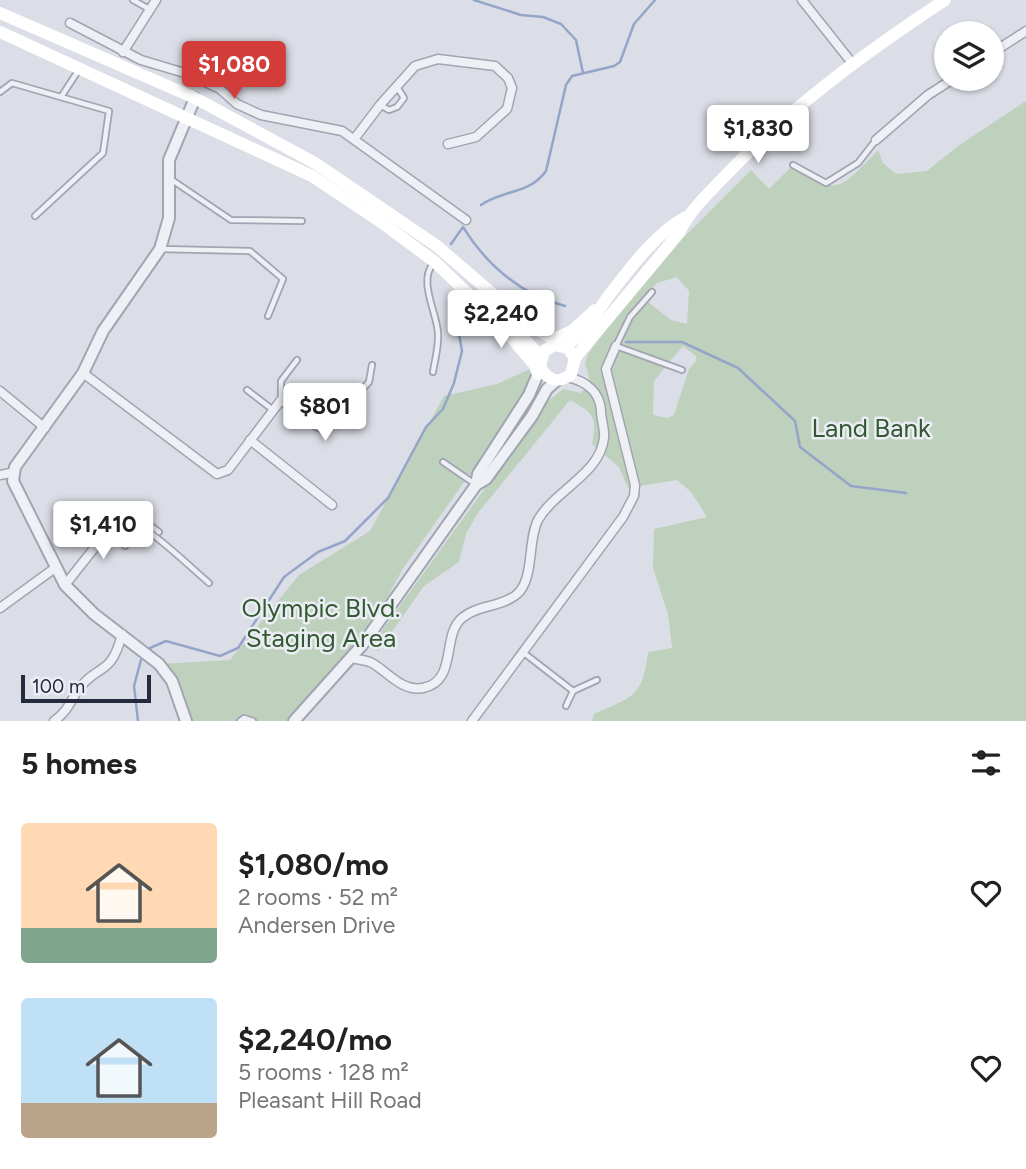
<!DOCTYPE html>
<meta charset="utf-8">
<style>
:root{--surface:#fff;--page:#f2f2f2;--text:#222;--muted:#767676;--accent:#d23d3a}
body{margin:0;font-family:Figtree,sans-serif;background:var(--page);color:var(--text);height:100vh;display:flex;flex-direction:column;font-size:26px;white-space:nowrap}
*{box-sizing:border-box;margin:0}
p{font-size:23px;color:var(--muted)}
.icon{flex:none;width:38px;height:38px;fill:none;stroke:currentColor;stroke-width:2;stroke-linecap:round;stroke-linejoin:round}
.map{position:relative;height:721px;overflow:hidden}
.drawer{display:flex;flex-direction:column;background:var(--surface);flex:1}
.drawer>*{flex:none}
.fabs{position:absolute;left:934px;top:21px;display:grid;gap:14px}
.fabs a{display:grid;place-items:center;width:70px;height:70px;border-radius:50%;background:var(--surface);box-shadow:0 2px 5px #0004;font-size:35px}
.scale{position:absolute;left:21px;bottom:18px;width:130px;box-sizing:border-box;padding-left:7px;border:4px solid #252a3d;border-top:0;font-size:19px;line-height:24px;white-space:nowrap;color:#252a3d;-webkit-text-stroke:5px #ebedf4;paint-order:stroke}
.price{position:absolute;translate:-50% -60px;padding:0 16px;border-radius:7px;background:#fff;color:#222;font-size:23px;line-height:46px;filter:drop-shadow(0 2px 4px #0008)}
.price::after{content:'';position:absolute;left:50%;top:42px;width:21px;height:16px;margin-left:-10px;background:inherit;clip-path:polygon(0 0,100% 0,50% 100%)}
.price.current{background:var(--accent);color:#fff}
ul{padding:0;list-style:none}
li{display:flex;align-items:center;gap:21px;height:175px;padding:0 21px}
li span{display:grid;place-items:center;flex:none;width:196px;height:140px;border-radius:7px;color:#555}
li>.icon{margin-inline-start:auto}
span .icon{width:84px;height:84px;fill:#fffc;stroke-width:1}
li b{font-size:30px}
h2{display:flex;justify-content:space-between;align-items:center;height:84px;padding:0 21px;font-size:30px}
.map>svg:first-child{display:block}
.green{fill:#bed1bc;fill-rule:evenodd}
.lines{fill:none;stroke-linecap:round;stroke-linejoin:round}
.stream{stroke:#95a5c9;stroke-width:2.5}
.service-casing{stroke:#a1a4b1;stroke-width:8}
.minor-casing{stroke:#a1a4b1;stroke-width:11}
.tertiary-casing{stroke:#a1a4b1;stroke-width:14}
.service{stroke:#eef0f5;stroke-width:4.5}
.minor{stroke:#eef0f5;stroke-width:8}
.tertiary{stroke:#eef0f5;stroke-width:10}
.secondary{stroke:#fff;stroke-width:12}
.labels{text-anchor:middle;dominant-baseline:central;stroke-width:5;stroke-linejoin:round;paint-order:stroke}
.park-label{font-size:26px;fill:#335932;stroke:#ebedf4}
</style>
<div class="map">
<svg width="1026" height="721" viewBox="0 0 1026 721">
<rect width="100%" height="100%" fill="#dcdee7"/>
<g class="green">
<path d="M1026 101V721H592L594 714C633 697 643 696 648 652L672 648 668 614 653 568 654 529 707 517 691 492 677 480 628 488 619 467 592 444C597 415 594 414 570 400L478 513 466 534 459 562 424 586 378 652 375 647 378 636 548 401 563 389 581 393 590 381 585 363 588 354 616 316 680 241 751 170 769 189 794 164C837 201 843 186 878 150L883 163 896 174 927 171 958 146ZM677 277 689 291 687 324 671 320 643 298 657 283ZM683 346 696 356V361L689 369 674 415 667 418 653 415 654 381Z"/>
<path d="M532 368 533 373 520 403 402 570 363 644 294 721H189L159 664 230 660 299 575 370 531 444 396 497 384Z"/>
</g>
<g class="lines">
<g class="stream">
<path d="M474 0 521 15 543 17 561 24 576 40 583 73"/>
<path d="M481 205C502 190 530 194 546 171L566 85 572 76 614 66 620 62 634 24 655 0"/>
<path d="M451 244 463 227C488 267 520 294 565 306"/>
<path d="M626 342H682L738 368 795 421 800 447 851 486 906 493"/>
<path d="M150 648 166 641 220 656 238 648 284 577 318 552 345 541 388 498 426 427 443 409 454 383 462 351 453 300"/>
<path d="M138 721 134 686 141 660"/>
</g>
<defs>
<g id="service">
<path d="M133 0 149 9"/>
<path d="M0 92 12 83 109 111 103 153 35 216"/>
<path d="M61 97 78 71"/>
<path d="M380 105 389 110 397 107 404 98 397 87"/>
<path d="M793 165 826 183 858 163 876 140"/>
<path d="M172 180 231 220 302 221"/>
<path d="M160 249 250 251 283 279 268 316"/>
<path d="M652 292 630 317 616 346 682 370"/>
<path d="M297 360 281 381V400L300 399 312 394"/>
<path d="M433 372C435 359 439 346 438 333 437 313 418 281 433 264"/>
<path d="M247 390 273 410"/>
<path d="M360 392 369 382 372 365"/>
<path d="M443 462 475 484"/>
<path d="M119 518C140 517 191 568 209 583"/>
<path d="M130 520 138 516 159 532"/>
<path d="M111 529 126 538 125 546"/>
<path d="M524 653 573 691"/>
<path d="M566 706 573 691 597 680"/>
<path d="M240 721 244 718 253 721"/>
</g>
<g id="minor">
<path d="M802 0 852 63"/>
<path d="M70 23 141 60 188 74 220 89 237 104 261 115 342 131 466 220"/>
<path d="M123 52 156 0"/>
<path d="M992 53 1026 31"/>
<path d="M355 138 380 105 415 66 438 59 495 66 508 78 512 88 507 109 476 137 448 144"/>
<path d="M876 140 928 95 953 79"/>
<path d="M83 373 217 474 228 470 281 400 317 426 326 429 360 393"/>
<path d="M0 391 45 428"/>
<path d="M250 440 332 505"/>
<path d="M0 475 15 472"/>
<path d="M65 585 118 518"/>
<path d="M0 608 55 568"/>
<path d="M352 658C358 660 367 660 372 663 388 672 402 692 423 688 458 681 441 636 462 618 477 605 501 607 516 595 535 580 527 541 538 520 555 490 600 474 604 438 605 429 601 420 601 411 600 392 586 381 567 377"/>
<path d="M54 721C67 712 70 702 78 690 97 663 111 678 122 634"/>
<path d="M472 721 623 517 634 496 635 485 606 369 616 346"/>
</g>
<g id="tertiary">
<path d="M476 485 478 474 529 395 540 369"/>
<path d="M186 721 172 681 159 664 94 614 65 585 13 481 15 467 83 373 103 331 160 249 169 218V160L195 98"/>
<path d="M294 721 363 644 476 485 486 479 532 416 547 389 557 380"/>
</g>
</defs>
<use href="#service" class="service-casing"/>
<use href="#minor" class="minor-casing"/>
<use href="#tertiary" class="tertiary-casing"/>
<use href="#service" class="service"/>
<use href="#minor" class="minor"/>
<use href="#tertiary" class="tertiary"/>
<g class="secondary">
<path d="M0 13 195 98 315 163 437 246 525 322 561 344"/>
<path d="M0 32 312 176 381 222 435 262 466 292 518 332 541 357"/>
<path d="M510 336 534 364 538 374"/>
<path d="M554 339 572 331 595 310"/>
<path d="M565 346C593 328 590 322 607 298 628 271 656 232 686 217"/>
<path d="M575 358 568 348 554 345 544 351 540 366C546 380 559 384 571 374L575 358 679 233C689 211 706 196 722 179 788 109 866 52 945 0"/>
</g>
</g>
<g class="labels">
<g class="park-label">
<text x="871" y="428">Land Bank</text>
<text x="321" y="608">Olympic Blvd.<tspan x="321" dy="30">Staging Area</tspan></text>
</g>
</g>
</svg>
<div class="fabs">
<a><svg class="icon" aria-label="layers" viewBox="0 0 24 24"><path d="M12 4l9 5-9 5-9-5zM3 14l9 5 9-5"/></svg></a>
</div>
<div class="scale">100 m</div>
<b class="price current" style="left:234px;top:101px">$1,080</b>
<b class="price" style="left:758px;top:165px">$1,830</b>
<b class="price" style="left:501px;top:350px">$2,240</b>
<b class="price" style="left:325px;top:443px">$801</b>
<b class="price" style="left:103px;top:561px">$1,410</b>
</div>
<section class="drawer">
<h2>5 homes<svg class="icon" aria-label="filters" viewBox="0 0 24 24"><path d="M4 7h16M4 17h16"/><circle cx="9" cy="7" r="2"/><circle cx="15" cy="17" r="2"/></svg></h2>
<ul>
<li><span style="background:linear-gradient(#ffd9b3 75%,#7fa58c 0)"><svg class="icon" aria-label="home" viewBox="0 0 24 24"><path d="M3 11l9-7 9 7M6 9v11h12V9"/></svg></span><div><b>$1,080/mo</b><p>2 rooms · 52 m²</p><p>Andersen Drive</p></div><svg class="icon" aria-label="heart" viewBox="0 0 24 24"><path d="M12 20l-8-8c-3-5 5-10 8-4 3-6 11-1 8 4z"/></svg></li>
<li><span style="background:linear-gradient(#bfe0f5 75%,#b9a48a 0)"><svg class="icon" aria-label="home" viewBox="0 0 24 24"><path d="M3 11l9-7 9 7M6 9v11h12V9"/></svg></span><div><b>$2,240/mo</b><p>5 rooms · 128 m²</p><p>Pleasant Hill Road</p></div><svg class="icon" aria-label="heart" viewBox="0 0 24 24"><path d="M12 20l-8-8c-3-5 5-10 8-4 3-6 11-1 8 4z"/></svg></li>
</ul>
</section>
